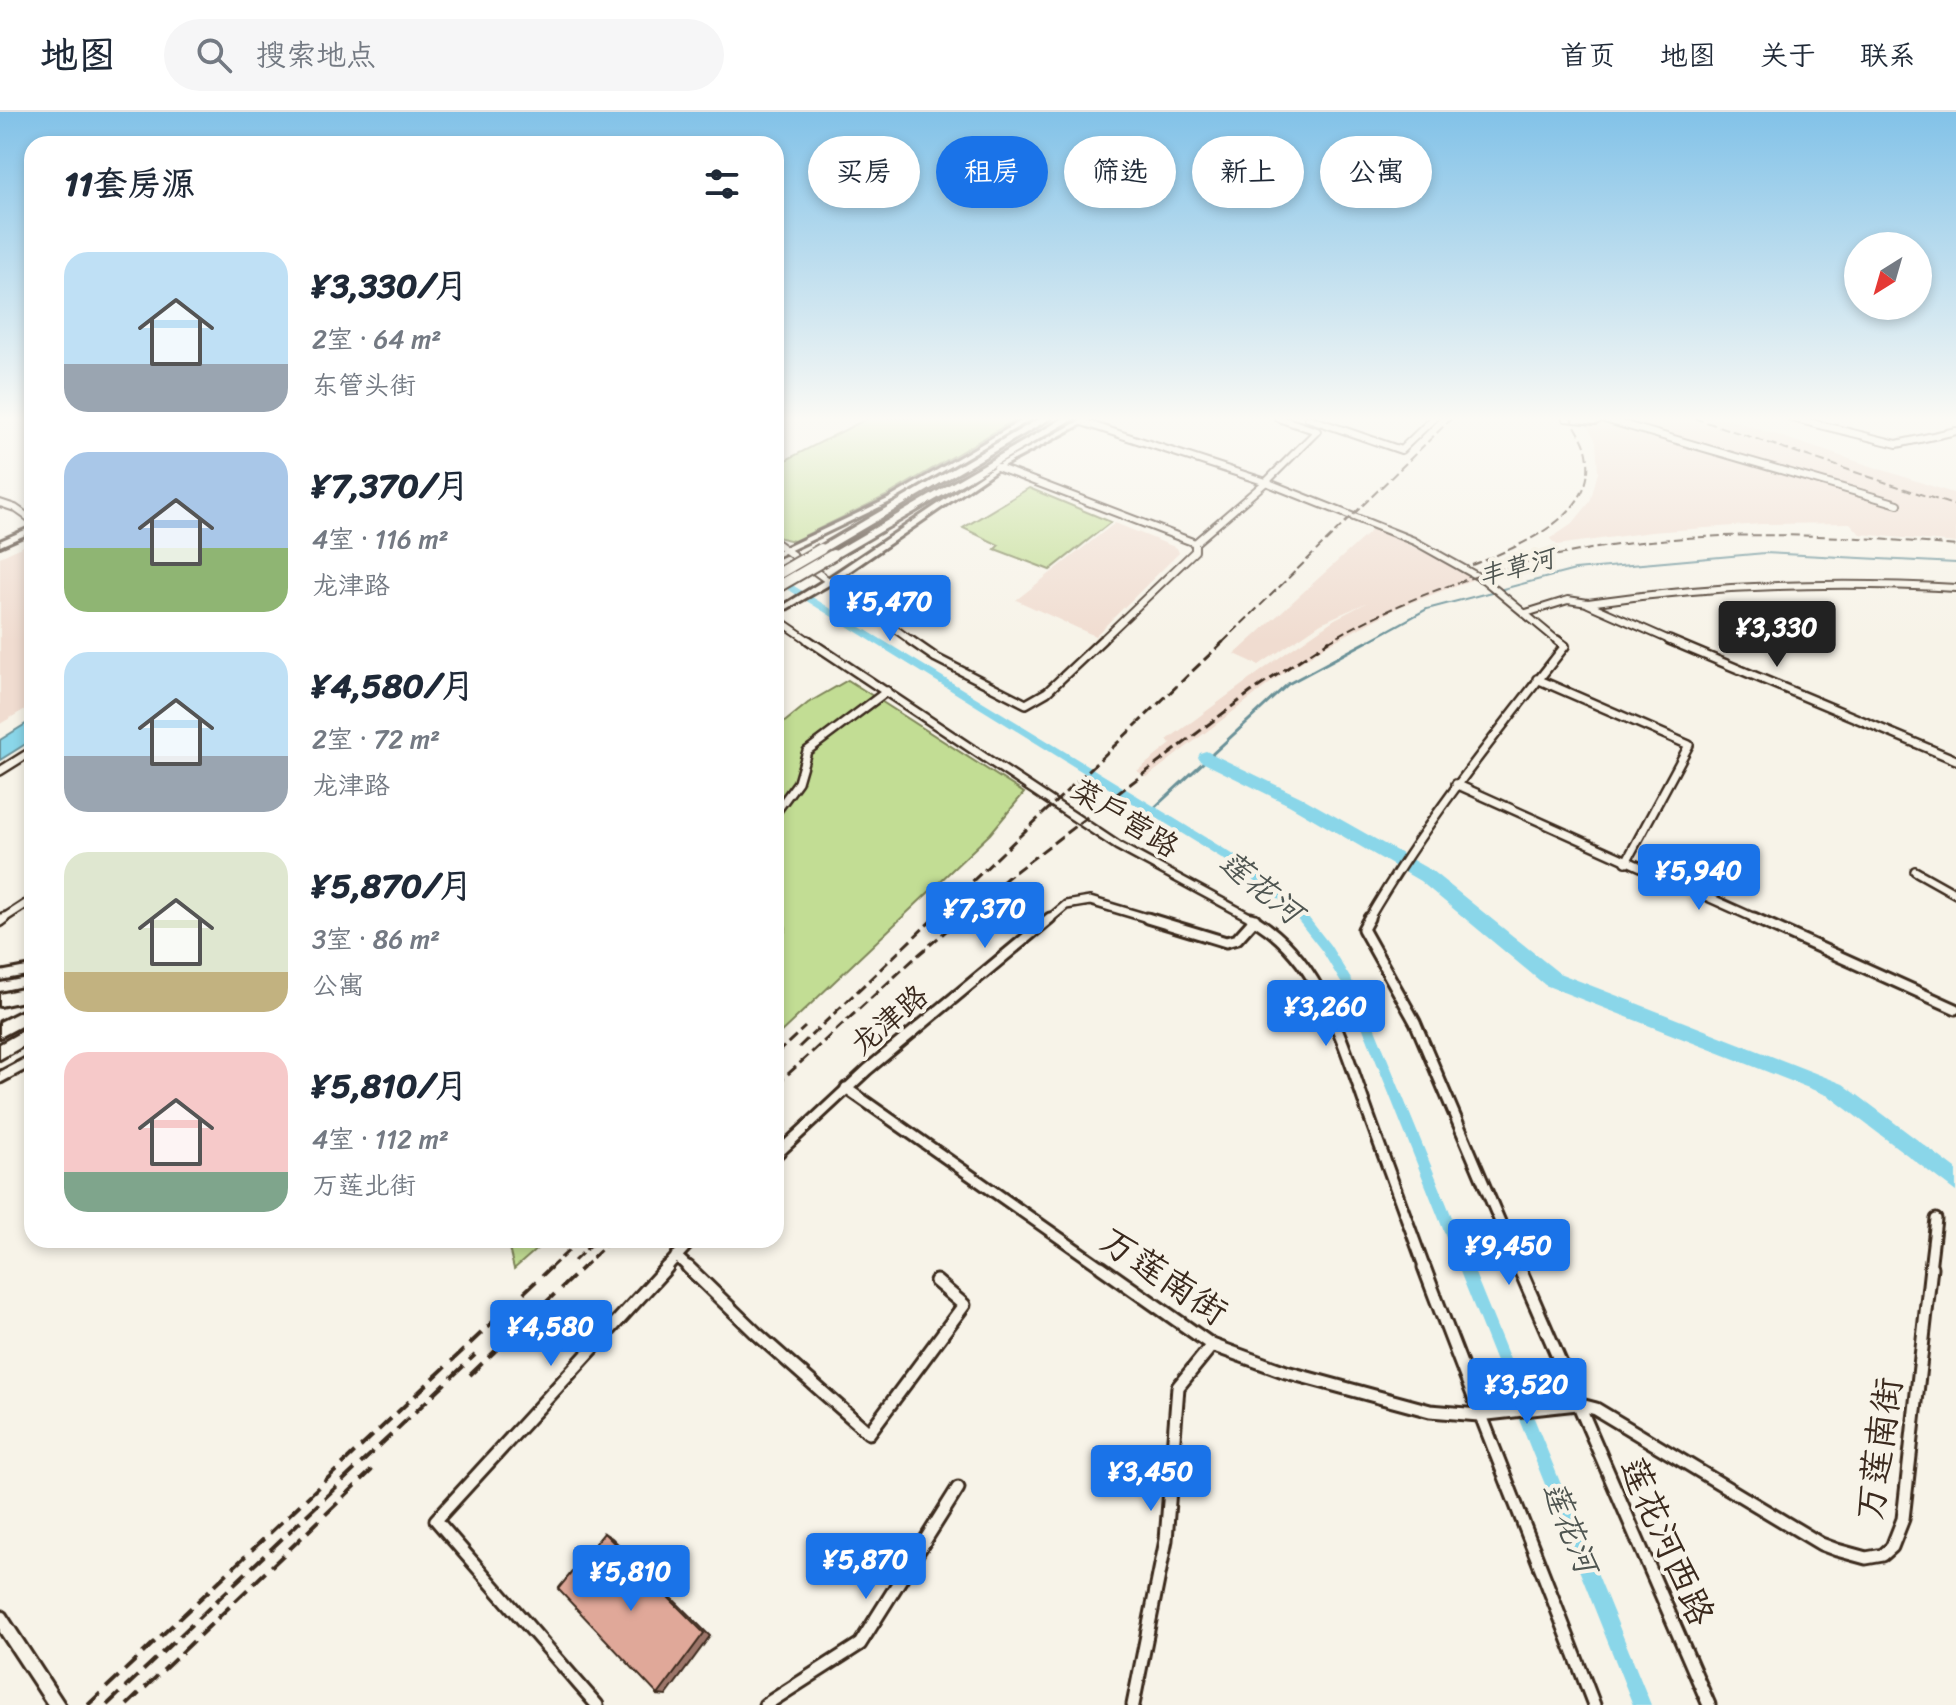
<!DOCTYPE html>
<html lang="zh">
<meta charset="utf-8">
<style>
:root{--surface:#fff;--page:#f6f6f7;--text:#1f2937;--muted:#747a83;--line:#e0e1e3;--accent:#1a73e8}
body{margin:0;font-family:Sriracha,"LXGW WenKai TC",sans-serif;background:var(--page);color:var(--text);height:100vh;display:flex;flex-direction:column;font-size:30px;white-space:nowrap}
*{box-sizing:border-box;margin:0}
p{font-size:26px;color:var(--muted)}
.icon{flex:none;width:44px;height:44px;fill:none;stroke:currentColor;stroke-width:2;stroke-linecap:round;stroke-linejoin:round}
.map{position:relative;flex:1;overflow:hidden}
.sheet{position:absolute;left:24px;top:24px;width:760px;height:1112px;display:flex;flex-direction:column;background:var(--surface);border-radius:24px;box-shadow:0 4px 12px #0003}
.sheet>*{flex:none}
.banner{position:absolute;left:808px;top:24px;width:760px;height:72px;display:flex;gap:16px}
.needle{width:52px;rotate:217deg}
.buttons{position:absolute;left:1844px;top:120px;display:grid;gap:16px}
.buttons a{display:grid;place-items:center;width:88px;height:88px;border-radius:50%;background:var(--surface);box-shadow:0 4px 12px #0003;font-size:40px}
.price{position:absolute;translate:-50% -68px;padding:0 18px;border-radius:8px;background:var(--accent);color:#fff;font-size:26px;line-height:52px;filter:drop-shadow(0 2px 4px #0008)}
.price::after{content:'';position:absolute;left:50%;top:48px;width:24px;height:18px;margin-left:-12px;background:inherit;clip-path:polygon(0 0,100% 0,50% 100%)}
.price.selected{background:#222;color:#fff}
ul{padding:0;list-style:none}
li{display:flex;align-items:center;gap:24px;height:200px;padding:0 40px}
li span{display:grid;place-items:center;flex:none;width:224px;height:160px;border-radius:24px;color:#555}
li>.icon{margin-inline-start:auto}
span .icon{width:96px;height:96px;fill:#fffc;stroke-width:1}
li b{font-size:34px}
h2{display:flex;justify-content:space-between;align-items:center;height:96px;padding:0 40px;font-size:34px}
.tag{padding:0 28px;border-radius:36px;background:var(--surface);box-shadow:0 4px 12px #0003;font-size:28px;line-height:72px}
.tag.selected{background:var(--accent);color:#fff}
header{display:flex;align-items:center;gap:48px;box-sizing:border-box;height:112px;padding:0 40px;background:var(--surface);border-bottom:2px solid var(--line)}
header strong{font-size:38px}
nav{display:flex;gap:44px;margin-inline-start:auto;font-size:28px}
.search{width:560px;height:72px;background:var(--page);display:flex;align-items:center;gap:20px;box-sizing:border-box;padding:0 28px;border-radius:44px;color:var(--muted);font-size:30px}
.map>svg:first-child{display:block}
.built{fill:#f0dcd0}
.green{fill:#c2dd94;stroke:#7e8459;stroke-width:2}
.water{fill:#8ad6e9;stroke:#6a9198;stroke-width:2}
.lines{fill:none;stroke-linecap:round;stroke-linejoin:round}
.stream-far1{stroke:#6a9198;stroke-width:2}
.stream{stroke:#6a9198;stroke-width:3}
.canal{fill:#8ad6e9;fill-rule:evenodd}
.river{fill:#8ad6e9;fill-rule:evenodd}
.minor-far3-casing{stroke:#3b2a1e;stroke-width:10}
.minor-far2-casing{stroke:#3b2a1e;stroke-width:12}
.minor-far1-casing{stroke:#3b2a1e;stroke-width:15}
.minor-casing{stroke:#3b2a1e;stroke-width:17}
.tertiary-casing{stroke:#3b2a1e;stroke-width:6}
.trunk-casing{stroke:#3b2a1e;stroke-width:6}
.minor-far3{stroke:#f7f3e8;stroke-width:6}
.minor-far2{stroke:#f7f3e8;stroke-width:7}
.minor-far1{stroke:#f7f3e8;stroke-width:9}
.minor{stroke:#f7f3e8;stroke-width:11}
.tertiary{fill:#f7f3e8;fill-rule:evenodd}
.trunk{fill:#f7f3e8;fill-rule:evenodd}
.rail-far2{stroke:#3b2a1e;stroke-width:2;stroke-dasharray:9 4;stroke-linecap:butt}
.rail-far1{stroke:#3b2a1e;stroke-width:3;stroke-dasharray:11 5;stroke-linecap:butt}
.rail{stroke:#3b2a1e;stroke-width:4;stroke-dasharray:17 8;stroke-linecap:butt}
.trunk-bridge-casing{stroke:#3b2a1e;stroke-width:14;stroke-linecap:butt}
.trunk-bridge{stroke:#f7f3e8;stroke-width:10}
.shaded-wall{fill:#9d766b;stroke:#3b2a1e;stroke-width:2}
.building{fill:#e0a899;stroke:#3b2a1e;stroke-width:2}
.labels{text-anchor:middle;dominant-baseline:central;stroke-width:8;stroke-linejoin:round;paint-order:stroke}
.far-water-label{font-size:26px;font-style:italic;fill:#4f5551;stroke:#f7f3e8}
.street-label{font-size:30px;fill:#3b2a1e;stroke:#f7f3e8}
.water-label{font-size:32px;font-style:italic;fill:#4f5551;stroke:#f7f3e8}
.near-street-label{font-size:36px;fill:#3b2a1e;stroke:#f7f3e8}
</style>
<header>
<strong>地图</strong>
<div class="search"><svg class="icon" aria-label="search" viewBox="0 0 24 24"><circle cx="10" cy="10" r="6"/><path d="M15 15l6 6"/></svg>搜索地点</div>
<nav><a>首页</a><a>地图</a><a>关于</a><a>联系</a></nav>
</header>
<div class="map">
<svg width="1956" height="1593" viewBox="0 0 1956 1593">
<rect width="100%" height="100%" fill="#f7f3e8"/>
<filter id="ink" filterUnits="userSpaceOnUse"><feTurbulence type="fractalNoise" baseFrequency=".0125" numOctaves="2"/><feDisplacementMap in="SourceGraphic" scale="16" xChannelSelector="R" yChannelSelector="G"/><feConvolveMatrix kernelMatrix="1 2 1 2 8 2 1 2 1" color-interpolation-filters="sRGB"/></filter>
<g filter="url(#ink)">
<g class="built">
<path d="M1583 306H1725L1956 382V431L1860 422 1850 411 1761 412 1651 420 1557 433 1550 427 1572 412 1590 390 1598 360 1596 329Z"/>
<path d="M1115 411 1177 436 1179 441 1095 524 1016 488Z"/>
<path d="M1374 416 1457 456 1474 467 1399 495 1329 532 1285 560 1147 665 1137 659 1171 632 1167 628 1283 543 1335 507 1368 490 1321 511 1259 553 1235 542Z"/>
<path d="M32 430V593L0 612V445Z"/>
</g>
<g class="green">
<path d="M868 306H1018L886 384 794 429 776 425V353Z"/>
<path d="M1029 376 1111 410 1050 458 995 437 999 433 963 416Z"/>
<path d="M848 568 1024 681 990 722 776 925V617L808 591Z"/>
<path d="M507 1128H547L514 1157Z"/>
</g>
<path class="water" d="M32 608V628L0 648V628Z"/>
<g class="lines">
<path class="stream-far1" d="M1367 530 1427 497 1575 458 1765 441 1956 451"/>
<path class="stream" d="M1153 697 1288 572 1370 528"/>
<path class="canal" d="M776 463 1244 749 1293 786 1330 833 1363 887 1651 1593H1633L1352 889 1322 839 1285 792 1236 755 776 470Z"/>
<path class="river" d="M1206 639 1301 685 1432 759 1559 861 1843 972 1956 1057V1080L1829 984 1545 873 1420 769 1289 693 1200 649 1198 645 1200 641Z"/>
<defs>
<g id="minor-far3">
<path d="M1308 306 1401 338 1434 306"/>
<path d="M1566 306 1595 309 1601 306 1898 392"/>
<path d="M1792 306 1897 332 1956 319"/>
<path d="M1082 310 1266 370 1414 429 1484 468 1559 530"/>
<path d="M997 355 1195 431"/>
<path d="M0 391 15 396 32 408"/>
<path d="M776 431 913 530"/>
<path d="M1588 492 1674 530"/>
<path d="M1526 501 1568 488 1588 491C1711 473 1832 469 1956 476"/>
<path d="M776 506 811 530"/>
<path d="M1100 530 1195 439V431L1266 370 1317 319 1278 306"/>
</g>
<g id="minor-far2">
<path d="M808 528 1118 734 1255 808"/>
<path d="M910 528 936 546 1026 592 1047 580 1102 528"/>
<path d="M1669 528 1956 648"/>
<path d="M1537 567 1689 633 1626 750"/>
<path d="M0 659 32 639"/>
<path d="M1456 672 1759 808"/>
<path d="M776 700 798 670 807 639 887 579"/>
<path d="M1915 759 1956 782"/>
<path d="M1 808 32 788"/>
<path d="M1048 808 1066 793 1090 789 1154 808"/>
<path d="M1368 808C1425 710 1495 623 1565 534L1557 528"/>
</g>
<g id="minor-far1">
<path d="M1147 806 1226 830 1237 827 1255 807"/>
<path d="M1251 806C1322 845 1344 936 1370 1007 1388 1057 1407 1107 1425 1157"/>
<path d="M1369 806 1363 817 1415 910 1520 1157"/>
<path d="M1754 806 1956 897"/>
<path d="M0 809 4 806"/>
<path d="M776 822 779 816 776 806"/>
<path d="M846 976 1104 1157"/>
<path d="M776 1043 867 958 1050 806"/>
<path d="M676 1144 690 1157"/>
<path d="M665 1157 692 1128"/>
<path d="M1930 1157 1936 1107"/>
</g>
<g id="minor">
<path d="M688 1155 756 1221 869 1321 964 1193 936 1169"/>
<path d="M1101 1155 1212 1233 1286 1260 1430 1299 1479 1303 1577 1292 1596 1297 1821 1432 1837 1438 1866 1446 1883 1443 1892 1435 1903 1407 1931 1155"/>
<path d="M1424 1155C1479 1302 1538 1446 1594 1593"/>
<path d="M1519 1155 1709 1593"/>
<path d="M597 1593 436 1408 667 1155"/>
<path d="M765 1593 860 1532 958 1376"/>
<path d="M1133 1593 1166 1428 1178 1275 1212 1233"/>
</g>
<g id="tertiary">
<path d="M1026 306H1033L892 389 776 445V440L888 387Z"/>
<path d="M1085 306H1093L999 356 834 470 776 503V498L828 466 995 354Z"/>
<path d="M32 415V420L0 434V429Z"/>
<path d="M32 854V862L0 868V860Z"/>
<path d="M32 943V954L0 971V960Z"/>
<path d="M0 1498 5 1501 65 1593H48L0 1520Z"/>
</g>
<g id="trunk">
<path d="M1040 306H1051L825 439H817L816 437Z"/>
<path d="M1064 306H1075L837 445 833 446 828 443Z"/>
<path d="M32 875V887L0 894V882Z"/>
<path d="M32 894V908L0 925V910Z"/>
<path d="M32 914V929L0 947V932Z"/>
</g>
</defs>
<use href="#minor-far3" class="minor-far3-casing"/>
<use href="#minor-far2" class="minor-far2-casing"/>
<use href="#minor-far1" class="minor-far1-casing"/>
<use href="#minor" class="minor-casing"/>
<use href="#tertiary" class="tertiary-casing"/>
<use href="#trunk" class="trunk-casing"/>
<use href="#minor-far3" class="minor-far3"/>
<use href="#minor-far2" class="minor-far2"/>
<use href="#minor-far1" class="minor-far1"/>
<use href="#minor" class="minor"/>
<use href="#tertiary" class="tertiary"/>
<use href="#trunk" class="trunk"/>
<g class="rail-far2">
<path d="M1694 306 1956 394"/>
<path d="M1472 453C1520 434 1606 401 1585 334 1582 325 1575 315 1571 306"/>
<path d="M1223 530 1452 306"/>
<path d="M1327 530C1523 417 1736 411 1956 434"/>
</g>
<g class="rail-far1">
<path d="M799 935 1225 528"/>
<path d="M776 942 805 915"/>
<path d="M776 973 916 845 1007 766 1251 580 1330 528"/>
<path d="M574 1149 596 1128"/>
<path d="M549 1157 580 1128"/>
<path d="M581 1157 611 1128"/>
</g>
<g class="rail">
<path d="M470 1263 583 1155"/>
<path d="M88 1593 551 1155"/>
<path d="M107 1593 475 1243"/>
<path d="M127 1593 372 1358"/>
</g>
<defs>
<g id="trunk-bridge">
<path d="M776 463 821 437"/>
<path d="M776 476 833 443"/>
</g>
</defs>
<use href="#trunk-bridge" class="trunk-bridge-casing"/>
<use href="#trunk-bridge" class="trunk-bridge"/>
</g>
<path class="shaded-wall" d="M604 1421 612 1426 710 1524 666 1584 658 1583Z"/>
<path class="building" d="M604 1421 704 1521 658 1583 558 1477Z"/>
</g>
<linearGradient id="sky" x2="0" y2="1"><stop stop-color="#82c2e8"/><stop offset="0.58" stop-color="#fbfaf5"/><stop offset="1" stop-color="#fbfaf5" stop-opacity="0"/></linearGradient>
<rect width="1956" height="529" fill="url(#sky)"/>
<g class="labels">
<g class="far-water-label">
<text transform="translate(1516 455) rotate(-15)">丰草河</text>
</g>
<g class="street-label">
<text transform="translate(1125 706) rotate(32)">菜户营路</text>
<text transform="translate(889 908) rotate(-40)">龙津路</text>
</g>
<g class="water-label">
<text transform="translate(1261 775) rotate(39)">莲花河</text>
<text transform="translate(1570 1415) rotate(68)">莲花河</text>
</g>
<g class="near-street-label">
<text transform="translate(1164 1164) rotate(34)">万莲南街</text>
<text transform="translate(1879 1337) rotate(-82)">万莲南街</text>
<text transform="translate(1667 1429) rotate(66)">莲花河西路</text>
</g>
</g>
</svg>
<div class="buttons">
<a><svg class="needle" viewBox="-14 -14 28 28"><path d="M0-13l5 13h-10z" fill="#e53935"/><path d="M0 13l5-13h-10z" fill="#747a83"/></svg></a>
</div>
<b class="price" style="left:890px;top:531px">¥5,470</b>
<b class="price selected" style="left:1777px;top:557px">¥3,330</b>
<b class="price" style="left:1699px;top:800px">¥5,940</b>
<b class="price" style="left:985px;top:838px">¥7,370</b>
<b class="price" style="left:1326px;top:936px">¥3,260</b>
<b class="price" style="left:1509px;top:1175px">¥9,450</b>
<b class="price" style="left:551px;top:1256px">¥4,580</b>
<b class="price" style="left:1527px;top:1314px">¥3,520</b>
<b class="price" style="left:1151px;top:1401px">¥3,450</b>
<b class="price" style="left:866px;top:1489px">¥5,870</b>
<b class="price" style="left:631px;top:1501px">¥5,810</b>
<div class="banner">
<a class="tag">买房</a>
<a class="tag selected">租房</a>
<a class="tag">筛选</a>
<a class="tag">新上</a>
<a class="tag">公寓</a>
</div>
<section class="sheet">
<h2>11套房源<svg class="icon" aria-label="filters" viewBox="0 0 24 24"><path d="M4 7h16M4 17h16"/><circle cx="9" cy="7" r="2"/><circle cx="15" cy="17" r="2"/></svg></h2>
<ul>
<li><span style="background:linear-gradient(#bfe0f5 70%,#9aa5b1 0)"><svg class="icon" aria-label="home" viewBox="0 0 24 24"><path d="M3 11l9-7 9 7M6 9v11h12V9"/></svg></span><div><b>¥3,330/月</b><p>2室 · 64 m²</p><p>东管头街</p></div></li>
<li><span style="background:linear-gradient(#a9c7e8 60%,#8fb573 0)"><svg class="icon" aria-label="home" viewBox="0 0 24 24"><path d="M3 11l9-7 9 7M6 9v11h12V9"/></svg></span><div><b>¥7,370/月</b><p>4室 · 116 m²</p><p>龙津路</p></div></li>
<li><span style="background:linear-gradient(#bfe0f5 65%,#9aa5b1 0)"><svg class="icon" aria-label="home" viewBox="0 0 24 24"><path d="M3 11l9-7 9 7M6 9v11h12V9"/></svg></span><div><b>¥4,580/月</b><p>2室 · 72 m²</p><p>龙津路</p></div></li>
<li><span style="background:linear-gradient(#dfe7d0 75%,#c2b280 0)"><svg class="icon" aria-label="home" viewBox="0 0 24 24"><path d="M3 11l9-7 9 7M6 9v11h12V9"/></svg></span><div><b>¥5,870/月</b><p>3室 · 86 m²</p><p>公寓</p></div></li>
<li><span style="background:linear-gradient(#f6c9c9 75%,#7fa58c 0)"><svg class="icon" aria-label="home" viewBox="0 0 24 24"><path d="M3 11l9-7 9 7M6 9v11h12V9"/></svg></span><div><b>¥5,810/月</b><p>4室 · 112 m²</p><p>万莲北街</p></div></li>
</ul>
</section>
</div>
